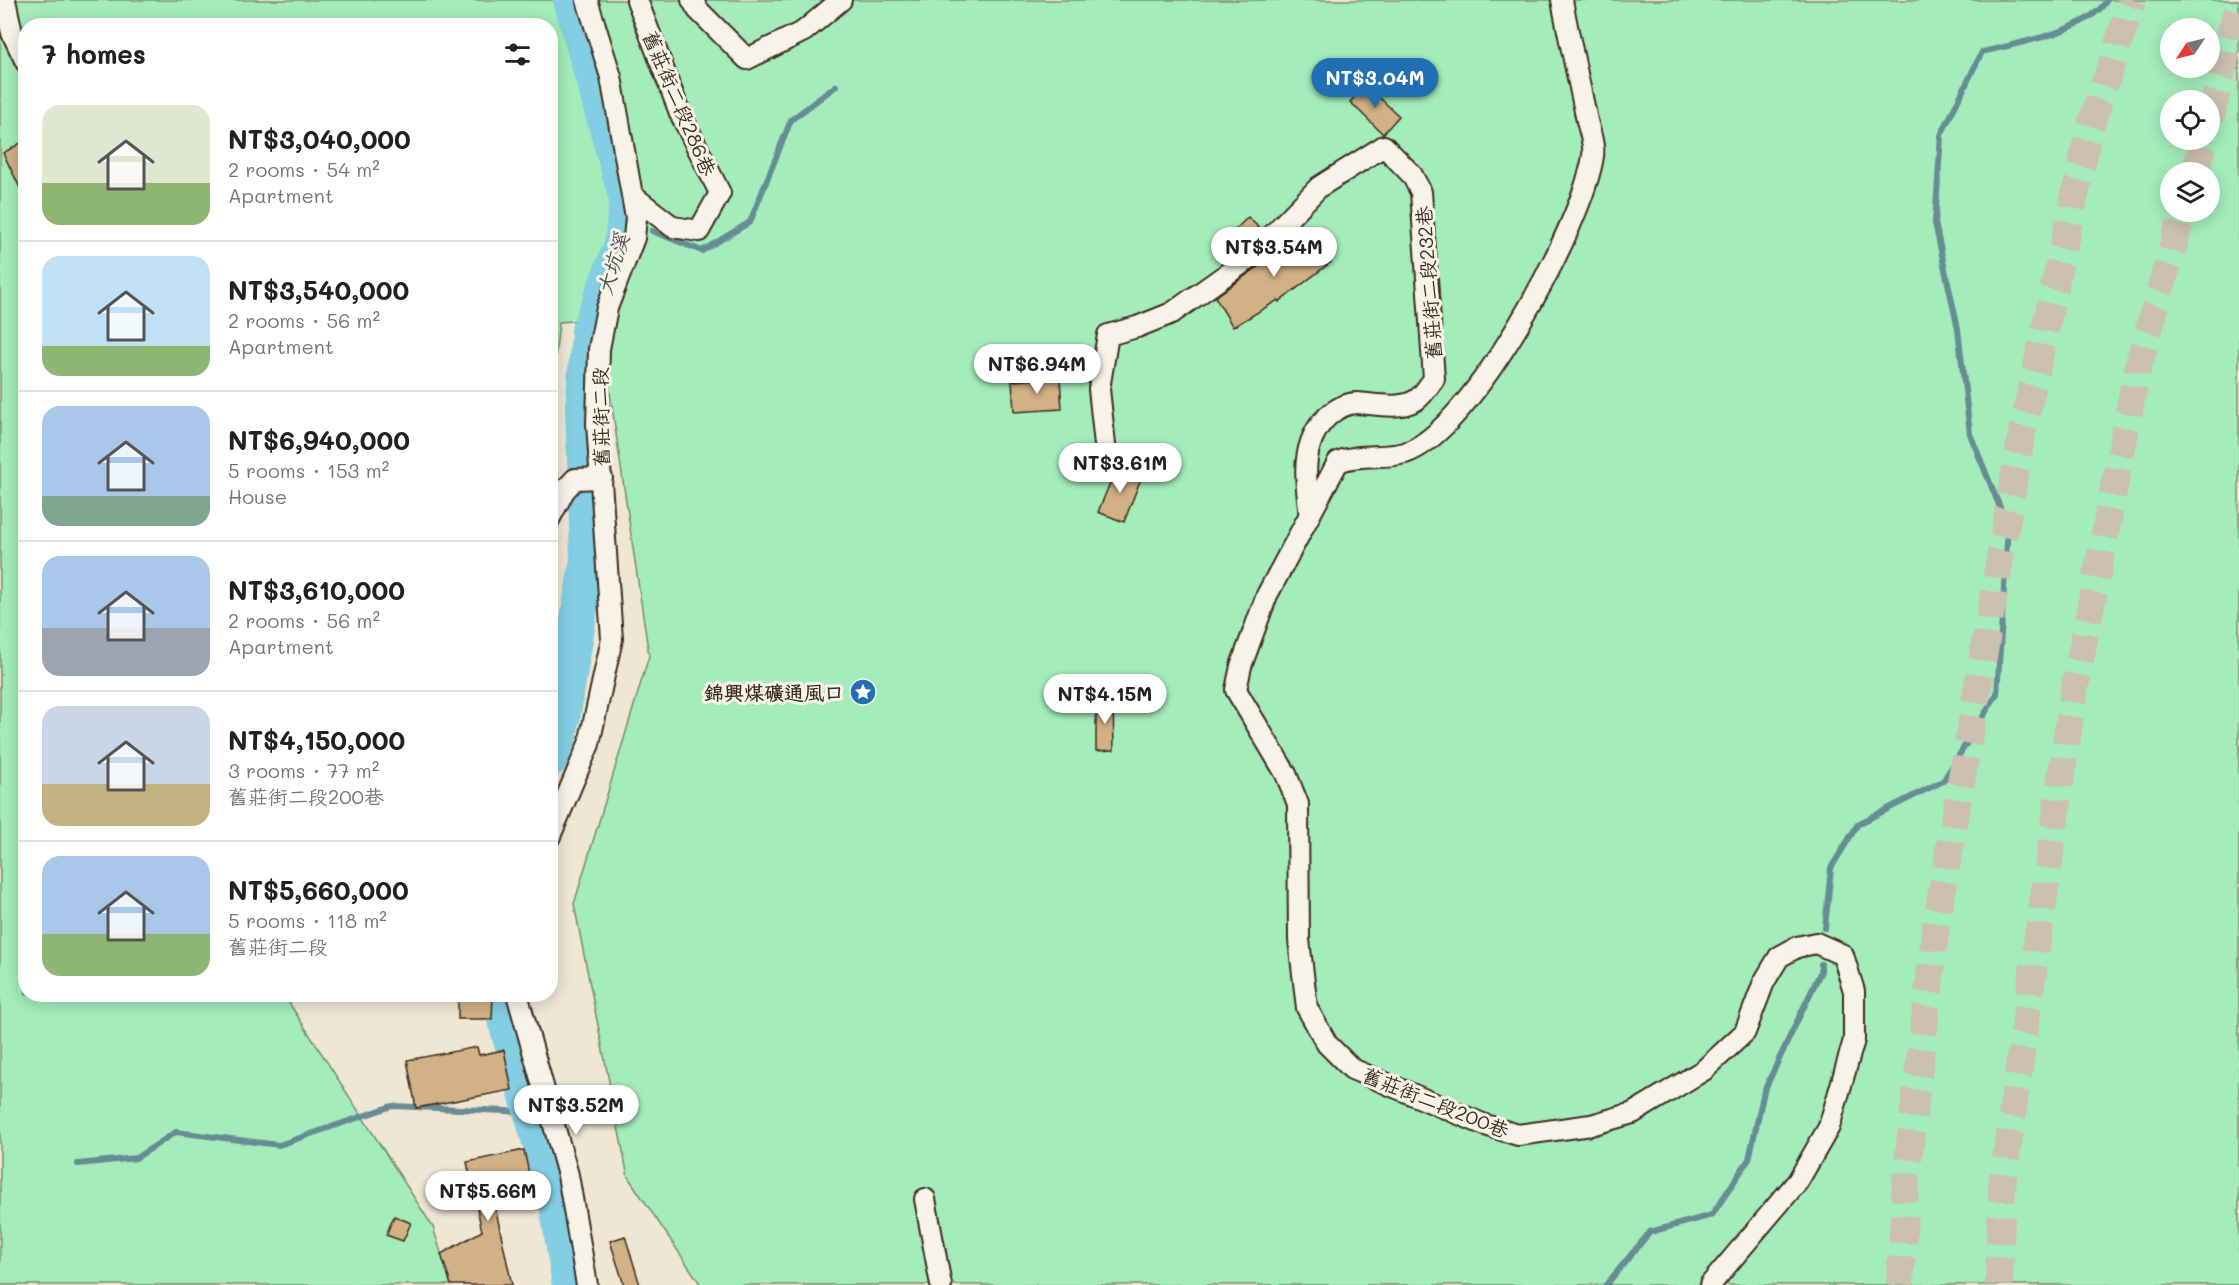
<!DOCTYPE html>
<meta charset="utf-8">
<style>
:root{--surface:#fff;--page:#f2f2f2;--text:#202124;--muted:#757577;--line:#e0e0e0;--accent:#1f6fb2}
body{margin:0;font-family:Mali,"LXGW WenKai TC",sans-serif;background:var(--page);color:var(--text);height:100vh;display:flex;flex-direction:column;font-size:22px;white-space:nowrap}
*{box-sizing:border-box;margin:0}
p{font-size:20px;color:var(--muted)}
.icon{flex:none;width:33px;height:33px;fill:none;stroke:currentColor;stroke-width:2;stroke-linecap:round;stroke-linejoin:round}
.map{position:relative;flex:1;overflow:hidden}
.side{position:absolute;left:18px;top:18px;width:540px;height:984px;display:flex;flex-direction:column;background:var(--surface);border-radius:24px;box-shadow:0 3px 15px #0003}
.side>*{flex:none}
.needle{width:39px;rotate:235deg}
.buttons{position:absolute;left:2160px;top:18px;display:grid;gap:12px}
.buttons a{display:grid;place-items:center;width:60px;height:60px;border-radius:50%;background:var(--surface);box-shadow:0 3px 15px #0003;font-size:30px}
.price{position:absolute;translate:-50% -51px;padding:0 14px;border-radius:21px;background:#fff;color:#222;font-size:20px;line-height:39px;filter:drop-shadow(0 2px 3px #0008)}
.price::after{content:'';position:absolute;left:50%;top:36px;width:18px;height:14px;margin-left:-9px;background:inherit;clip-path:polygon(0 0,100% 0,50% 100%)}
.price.current{background:var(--accent);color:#fff}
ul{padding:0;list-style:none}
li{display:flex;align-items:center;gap:18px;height:150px;padding:0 24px}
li+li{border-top:2px solid var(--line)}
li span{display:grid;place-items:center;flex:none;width:168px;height:120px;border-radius:18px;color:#555}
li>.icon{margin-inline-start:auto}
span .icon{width:72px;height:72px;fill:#fffc;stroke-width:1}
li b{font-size:26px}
h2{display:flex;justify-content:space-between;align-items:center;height:72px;padding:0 24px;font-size:26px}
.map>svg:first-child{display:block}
.green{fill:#a4edbb;stroke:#708c6c;stroke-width:1.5;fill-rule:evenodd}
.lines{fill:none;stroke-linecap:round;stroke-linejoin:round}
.stream{stroke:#668c94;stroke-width:6}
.river{stroke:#83cee3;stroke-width:36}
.building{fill:#d2b185;stroke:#3b2a1e;stroke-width:1.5}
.highway-tunnel{stroke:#ccc0b0;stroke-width:28;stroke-dasharray:28 14;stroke-linecap:butt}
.minor-casing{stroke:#3b2a1e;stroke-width:24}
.minor{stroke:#f7f3e8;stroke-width:20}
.labels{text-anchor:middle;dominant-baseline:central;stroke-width:6;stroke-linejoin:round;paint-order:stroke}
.street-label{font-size:20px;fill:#3b2a1e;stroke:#f7f3e8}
.poi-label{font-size:20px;font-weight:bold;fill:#3b2a1e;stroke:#f7f3e8;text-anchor:end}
.water-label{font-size:21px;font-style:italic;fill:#4d534f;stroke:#f7f3e8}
</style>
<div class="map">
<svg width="2239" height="1285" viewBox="0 0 2239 1285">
<rect width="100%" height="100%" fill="#f0e6d4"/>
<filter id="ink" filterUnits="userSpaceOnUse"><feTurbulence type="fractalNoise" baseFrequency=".0167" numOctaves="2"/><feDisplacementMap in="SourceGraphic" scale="12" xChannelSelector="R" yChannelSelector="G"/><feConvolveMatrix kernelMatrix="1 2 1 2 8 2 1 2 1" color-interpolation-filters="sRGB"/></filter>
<g filter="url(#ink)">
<path class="green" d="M0 0H2239V1285H701L628 1177 574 904 649 656 599 319 559 322 551 398 550 26H26V994L284 995 433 1227 451 1285H0ZM2170 28H2210V68H2170ZM2170 100H2210V140H2170ZM2170 172H2210V212H2170Z"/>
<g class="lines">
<g class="stream">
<path d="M652 231 702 251 750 222 791 120 836 86"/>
<path d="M1825 928 1831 868 1858 824 1943 781 1997 694 2008 527 1970 434 1958 329 1935 223 1941 135 1982 52C2016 44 2089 31 2107 0"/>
<path d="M78 1164 136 1158 176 1132 279 1145 392 1106 531 1112"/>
<path d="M1606 1285 1650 1232 1712 1215 1749 1159 1764 1091 1821 971V964"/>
</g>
<g class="river">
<path d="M571 0 627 199 622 244 589 331 583 409 585 461"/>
<path d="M550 759 559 737 588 559 586 496"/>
<path d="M498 994 556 1198 570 1285"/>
</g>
</g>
<g class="building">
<path d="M1366 85 1399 116 1383 134 1350 102Z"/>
<path d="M26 140V200L3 153Z"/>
<path d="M1248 217 1261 230 1236 253 1224 241Z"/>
<path d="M1302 226 1331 262 1279 302 1278 300 1233 327 1215 297 1258 267Z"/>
<path d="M1060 378 1062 409 1014 412 1012 381Z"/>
<path d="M1117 466 1142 476 1124 522 1098 512Z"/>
<path d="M1096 700H1113L1114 750 1096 751Z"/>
<path d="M458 994H493L492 1019H458Z"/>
<path d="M477 1047 479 1055 504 1050 512 1090 416 1108 407 1060Z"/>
<path d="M524 1150 531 1183 519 1186 521 1196 494 1202 512 1285H451L441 1254 482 1231 467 1162Z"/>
<path d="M394 1216 411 1223 403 1241 386 1235Z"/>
<path d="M625 1236 640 1285H624L610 1241Z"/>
</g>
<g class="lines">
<g class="highway-tunnel">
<path d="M2210 119 2239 1"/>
<path d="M2195 172 2204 140"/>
<path d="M1900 1285 1906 1177 1936 926 2022 433 2090 127 2133 0"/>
<path d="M1999 1285 2002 1185 2073 696 2138 366 2183 212"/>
</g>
<defs>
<g id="minor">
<path d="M5 0 12 33 26 62"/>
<path d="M692 0 698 10 747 59 804 31 841 0"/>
<path d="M1562 0C1569 39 1578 77 1586 116 1588 128 1595 144 1593 156 1583 224 1472 432 1405 453 1383 459 1360 453 1338 462L1267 595 1241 666 1236 690 1286 774 1298 804 1299 940 1307 1008 1327 1044 1352 1069 1485 1125 1518 1135 1591 1125 1633 1113 1704 1070 1745 1032 1764 982 1779 957 1797 947 1816 943 1843 955 1854 991V1040L1829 1127 1798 1181 1710 1285"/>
<path d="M633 196 673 227 699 231 720 193 680 113 637 0"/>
<path d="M1106 454 1099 389 1108 335 1137 327 1172 313 1251 257 1319 187 1384 146 1412 175 1421 192 1434 379C1429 385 1423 396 1416 400 1400 410 1375 404 1357 403 1346 403 1336 409 1328 416 1300 442 1305 480 1310 515"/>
<path d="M550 518 564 491 575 479 602 478"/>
<path d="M550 836 589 744 612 639 597 424 599 349 607 308 634 238 636 218 611 77 587 0"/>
<path d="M517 994 568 1175 587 1285"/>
<path d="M925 1199 941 1285"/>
</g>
</defs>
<use href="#minor" class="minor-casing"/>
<use href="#minor" class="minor"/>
</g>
</g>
<defs>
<symbol id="sight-disc" viewBox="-11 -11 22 22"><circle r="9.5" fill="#1f6fb2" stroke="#f7f3e8"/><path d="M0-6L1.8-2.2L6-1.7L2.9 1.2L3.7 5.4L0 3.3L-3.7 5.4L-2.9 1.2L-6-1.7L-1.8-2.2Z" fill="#fff"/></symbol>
</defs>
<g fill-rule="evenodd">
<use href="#sight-disc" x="848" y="677" width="30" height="30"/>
</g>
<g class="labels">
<g class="street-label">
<text transform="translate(680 103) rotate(67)">舊莊街二段286巷</text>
<text transform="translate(1428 283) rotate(-94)">舊莊街二段232巷</text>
<text transform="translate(600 417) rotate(-91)">舊莊街二段</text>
<text transform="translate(1436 1102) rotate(22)">舊莊街二段200巷</text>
</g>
<g class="poi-label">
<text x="844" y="692">錦興煤礦通風口</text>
</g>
<g class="water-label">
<text transform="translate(612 264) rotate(-73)">大坑溪</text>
</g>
</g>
</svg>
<div class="buttons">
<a><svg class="needle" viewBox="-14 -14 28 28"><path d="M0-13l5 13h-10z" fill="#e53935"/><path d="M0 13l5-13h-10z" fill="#757577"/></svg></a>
<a><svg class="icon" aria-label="locate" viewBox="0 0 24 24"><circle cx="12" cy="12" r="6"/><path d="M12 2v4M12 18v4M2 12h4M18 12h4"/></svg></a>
<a><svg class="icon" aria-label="layers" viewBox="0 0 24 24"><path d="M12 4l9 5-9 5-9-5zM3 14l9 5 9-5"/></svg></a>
</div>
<b class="price current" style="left:1375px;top:109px">NT$3.04M</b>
<b class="price" style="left:1274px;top:278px">NT$3.54M</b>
<b class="price" style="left:1037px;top:395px">NT$6.94M</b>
<b class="price" style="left:1120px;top:494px">NT$3.61M</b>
<b class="price" style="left:1105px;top:725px">NT$4.15M</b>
<b class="price" style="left:576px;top:1136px">NT$3.52M</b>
<b class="price" style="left:488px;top:1222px">NT$5.66M</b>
<section class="side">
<h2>7 homes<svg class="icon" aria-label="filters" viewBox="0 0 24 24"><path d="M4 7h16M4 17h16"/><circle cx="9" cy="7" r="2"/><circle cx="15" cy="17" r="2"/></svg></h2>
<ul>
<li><span style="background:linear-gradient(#dfe7d0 65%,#8fb573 0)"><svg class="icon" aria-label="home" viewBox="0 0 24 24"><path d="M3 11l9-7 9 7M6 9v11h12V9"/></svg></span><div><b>NT$3,040,000</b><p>2 rooms · 54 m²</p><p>Apartment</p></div></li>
<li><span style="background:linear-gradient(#bfe0f5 75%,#8fb573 0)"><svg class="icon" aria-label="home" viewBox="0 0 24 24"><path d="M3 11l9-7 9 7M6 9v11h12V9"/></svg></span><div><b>NT$3,540,000</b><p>2 rooms · 56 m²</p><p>Apartment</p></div></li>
<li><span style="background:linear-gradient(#a9c7e8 75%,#7fa58c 0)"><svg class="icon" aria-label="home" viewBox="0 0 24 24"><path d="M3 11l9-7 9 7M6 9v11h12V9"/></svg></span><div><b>NT$6,940,000</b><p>5 rooms · 153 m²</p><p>House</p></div></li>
<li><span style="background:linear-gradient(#a9c7e8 60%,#9aa5b1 0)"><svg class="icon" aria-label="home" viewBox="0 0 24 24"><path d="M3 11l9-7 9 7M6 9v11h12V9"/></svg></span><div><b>NT$3,610,000</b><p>2 rooms · 56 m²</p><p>Apartment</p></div></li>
<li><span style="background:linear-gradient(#c9d6e8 65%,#c2b280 0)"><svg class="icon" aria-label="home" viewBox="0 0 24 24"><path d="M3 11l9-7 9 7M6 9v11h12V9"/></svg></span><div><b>NT$4,150,000</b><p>3 rooms · 77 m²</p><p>舊莊街二段200巷</p></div></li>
<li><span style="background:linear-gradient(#a9c7e8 65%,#8fb573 0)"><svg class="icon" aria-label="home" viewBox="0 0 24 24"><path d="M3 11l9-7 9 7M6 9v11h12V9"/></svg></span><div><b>NT$5,660,000</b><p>5 rooms · 118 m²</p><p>舊莊街二段</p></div></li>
</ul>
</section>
</div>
